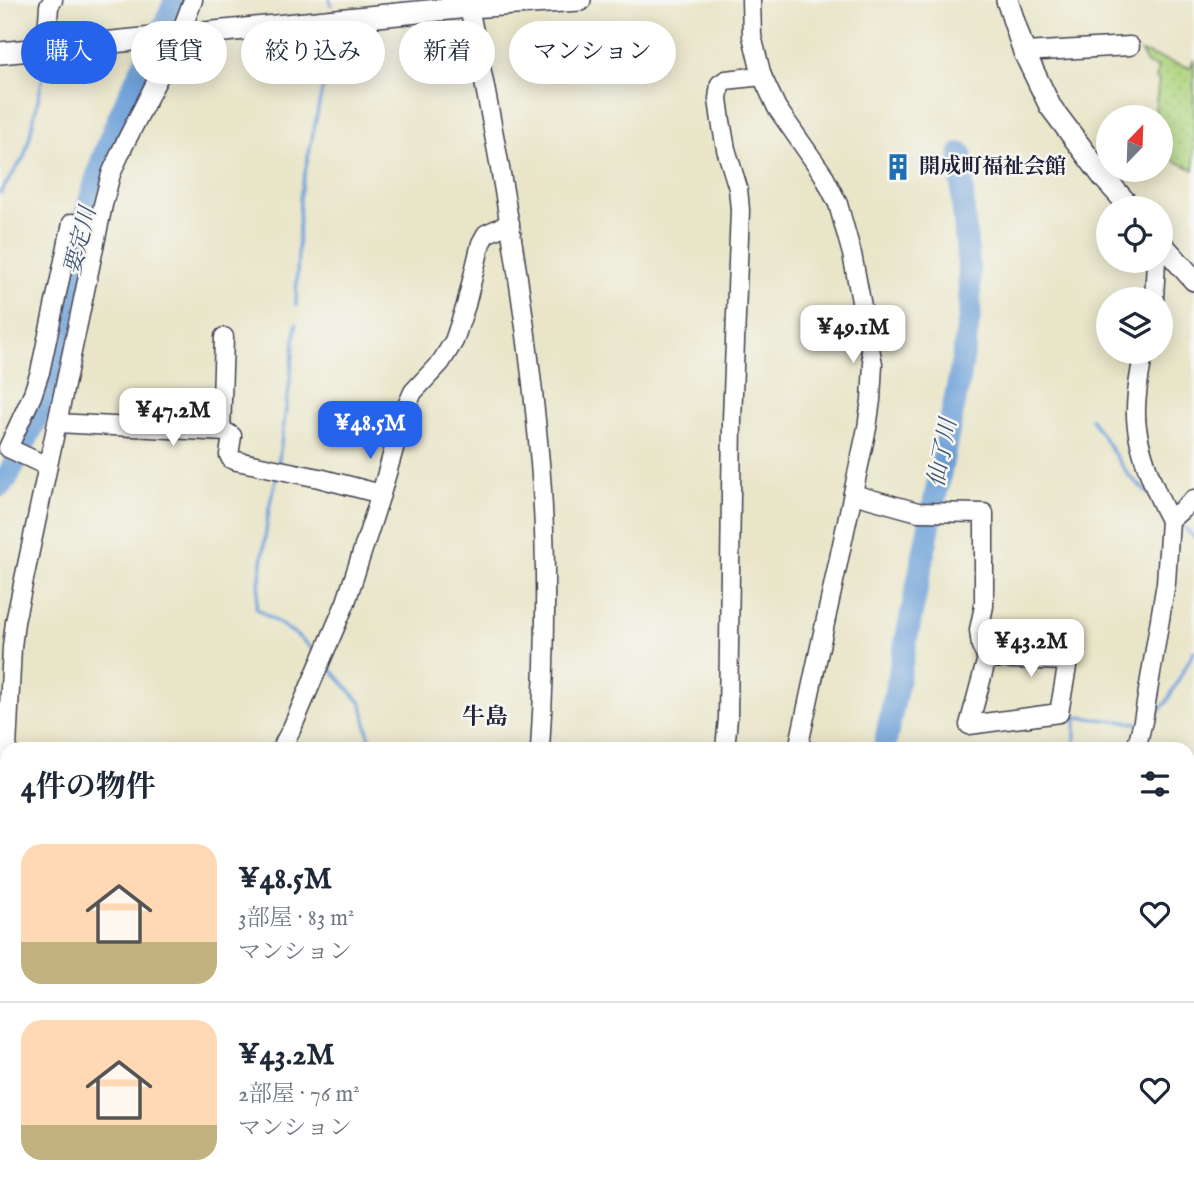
<!DOCTYPE html>
<html lang="ja">
<meta charset="utf-8">
<style>
:root{--surface:#fff;--page:#f6f6f7;--text:#1f2937;--muted:#747a83;--line:#e0e1e3;--accent:#2563eb}
body{margin:0;font-family:"IM FELL English","Noto Serif JP",serif;background:var(--page);color:var(--text);height:100vh;display:flex;flex-direction:column;font-size:26px;white-space:nowrap}
*{box-sizing:border-box;margin:0}
p{font-size:23px;color:var(--muted)}
.icon{flex:none;width:38px;height:38px;fill:none;stroke:currentColor;stroke-width:2;stroke-linecap:round;stroke-linejoin:round}
.map{position:relative;flex:1;overflow:hidden}
.sheet{position:absolute;left:0px;top:742px;width:1195px;height:450px;display:flex;flex-direction:column;background:var(--surface);border-radius:21px 21px 0 0;box-shadow:0 4px 18px #0003}
.sheet>*{flex:none}
.hud{position:absolute;left:21px;top:21px;width:700px;height:63px;display:flex;gap:14px}
.needle{width:46px;rotate:23deg}
.fabs{position:absolute;left:1096px;top:105px;display:grid;gap:14px}
.fabs a{display:grid;place-items:center;width:77px;height:77px;border-radius:50%;background:var(--surface);box-shadow:0 4px 18px #0003;font-size:35px}
.price{position:absolute;translate:-50% -60px;padding:0 16px;border-radius:14px;background:#fff;color:#222;font-size:23px;line-height:46px;filter:drop-shadow(0 2px 4px #0008)}
.price::after{content:'';position:absolute;left:50%;top:42px;width:21px;height:16px;margin-left:-10px;background:inherit;clip-path:polygon(0 0,100% 0,50% 100%)}
.price.selected{background:var(--accent);color:#fff}
ul{padding:0;list-style:none}
li{display:flex;align-items:center;gap:21px;height:175px;padding:0 21px}
li+li{border-top:2px solid var(--line)}
li span{display:grid;place-items:center;flex:none;width:196px;height:140px;border-radius:21px;color:#555}
li>.icon{margin-inline-start:auto}
span .icon{width:84px;height:84px;fill:#fffc;stroke-width:1}
li b{font-size:30px}
h2{display:flex;justify-content:space-between;align-items:center;height:84px;padding:0 21px;font-size:30px}
.chip{padding:0 24px;border-radius:32px;background:var(--surface);box-shadow:0 4px 18px #0003;font-size:24px;line-height:63px}
.chip.selected{background:var(--accent);color:#fff}
.map>svg:first-child{display:block}
.park{fill:url(#park-dots);stroke:#687b5c;stroke-width:2}
.lines{fill:none;stroke-linecap:round;stroke-linejoin:round}
.stream{stroke:#6da0d8;stroke-width:3.5}
.river{stroke:#6da0d8;stroke-width:23}
.minor-casing{stroke:#403f50;stroke-width:21}
.major-casing{stroke:#403f50;stroke-width:24}
.minor{stroke:#fff;stroke-width:18}
.major{stroke:#fff;stroke-width:21}
.labels{text-anchor:middle;dominant-baseline:central;stroke-width:5;stroke-linejoin:round;paint-order:stroke}
.poi-label{font-size:21px;font-weight:bold;fill:#22223b;stroke:#f6f6f2;text-anchor:start}
.water-label{font-size:23px;font-style:italic;fill:#40547a;stroke:#f6f6f2}
.neighbourhood-label{font-size:23px;font-weight:bold;fill:#22223b;stroke:#f6f6f2}
</style>
<div class="map">
<svg width="1194" height="1191" viewBox="0 0 1194 1191">
<defs>
<pattern id="park-dots" width="8" height="8" patternUnits="userSpaceOnUse" patternTransform="scale(1.75)"><rect width="8" height="8" fill="#aed47e"/><path d="M2 2h.1M6 6h.1" fill="none" stroke="#95b66e" stroke-width="1.8" stroke-linecap="round"/></pattern>
</defs>
<rect width="100%" height="100%" fill="#f6f6f2"/>
<filter id="ink" filterUnits="userSpaceOnUse"><feTurbulence type="fractalNoise" baseFrequency=".0143" numOctaves="2"/><feDisplacementMap in="SourceGraphic" scale="14" xChannelSelector="R" yChannelSelector="G"/><feConvolveMatrix kernelMatrix="1 2 1 2 8 2 1 2 1" color-interpolation-filters="sRGB"/></filter>
<filter id="wash" filterUnits="userSpaceOnUse"><feTurbulence type="fractalNoise" baseFrequency=".00686" numOctaves="4" result="noise"/><feDisplacementMap in="SourceGraphic" scale="28" xChannelSelector="R" yChannelSelector="G"/><feGaussianBlur stdDeviation="1.57" result="paint"/><feColorMatrix in="noise" values="0 0 0 0 0 0 0 0 0 0 0 0 0 0 0 0 0 1.4 0 .05"/><feComposite in="paint" operator="in"/></filter>
<g filter="url(#wash)">
<rect width="100%" height="100%" fill="#e9e5c8"/>
<path class="park" d="M1141 52 1190 68 1194 59V170L1160 154V117H1154L1159 80 1156 79 1158 68 1147 64Z"/>
<g class="lines">
<g class="stream">
<path d="M330 0 331 5"/>
<path d="M0 193 24 157 30 136 44 72"/>
<path d="M296 305 300 196 331 47"/>
<path d="M1091 419 1129 476 1149 494"/>
<path d="M278 465 290 381 296 324"/>
<path d="M277 476 269 508 256 608 295 634 317 653"/>
<path d="M1177 521 1194 537"/>
<path d="M326 664 362 704 369 737 373 749"/>
<path d="M1148 721 1152 720 1166 703 1194 651"/>
<path d="M1075 749V728L1077 717 1137 723"/>
<path d="M483 1191 485 1185"/>
</g>
<g class="river">
<path d="M0 486 7 478 38 416 54 368C68 297 80 224 104 155 115 123 130 92 145 62 156 41 168 22 175 0"/>
<path d="M884 749 960 375 970 313 969 272 963 206 961 154"/>
<path d="M958 1185 959 1191"/>
</g>
</g>
</g>
<g filter="url(#ink)">
<g class="lines">
<defs>
<g id="minor">
<path d="M751 0 752 36 762 76 777 108 823 174 838 204 852 254 873 364 871 400 867 428 798 749"/>
<path d="M469 7C500 158 527 310 540 463 548 558 546 654 540 749"/>
<path d="M46 49 49 6 53 0"/>
<path d="M1024 52 1130 46"/>
<path d="M1154 299 1156 261"/>
<path d="M1144 352C1140 371 1136 392 1136 411 1135 444 1155 492 1170 520"/>
<path d="M57 423 226 432 232 436 229 455 231 459 237 461 319 478 381 494"/>
<path d="M221 431 224 337"/>
<path d="M47 466 8 448 32 396 40 372 72 223 97 228"/>
<path d="M853 494 918 512 984 513V606L979 630 981 646 987 658 969 725 1059 713 1068 661 987 658"/>
<path d="M7 749 12 647 15 622 103 205 111 174 123 147 179 37 193 0"/>
<path d="M281 749 292 728 346 602 381 494 405 410 413 392 441 362 454 341 466 305 481 243 486 234 510 223"/>
<path d="M725 749 728 718 732 420 740 210 738 188 726 149 721 121 718 99 720 84 726 80 762 76"/>
<path d="M1136 749 1143 721 1166 583 1170 520 1194 499"/>
<path d="M1188 780 1194 777"/>
<path d="M4 825 7 756"/>
<path d="M1188 861 1194 866"/>
<path d="M1188 1098 1194 1116"/>
<path d="M334 1185V1191"/>
<path d="M943 1185V1191"/>
<path d="M40 1191 41 1185"/>
<path d="M504 1191V1185"/>
<path d="M676 1191 677 1185"/>
<path d="M1040 1191V1185"/>
</g>
<g id="major">
<path d="M1007 0 1024 52 1050 106 1104 178 1131 208"/>
<path d="M0 53 469 7 580 0"/>
<path d="M1160 242 1194 280"/>
</g>
</defs>
<use href="#minor" class="minor-casing"/>
<use href="#major" class="major-casing"/>
<use href="#minor" class="minor"/>
<use href="#major" class="major"/>
</g>
</g>
<defs>
<symbol id="building-bare" viewBox="-9 -9 18 18"><path d="M-4-6H4V6H1V3H-1V6H-4ZM-2.5-4.3h1.7v1.8h-1.7ZM.8-4.3h1.7v1.8H.8ZM-2.5-1h1.7V.8h-1.7ZM.8-1h1.7V.8H.8Z" fill="#1f6fb2" stroke="#f6f6f2" stroke-width="2.5" paint-order="stroke"/></symbol>
</defs>
<g fill-rule="evenodd">
<use href="#building-bare" x="879" y="148" width="38" height="38"/>
</g>
<g class="labels">
<g class="poi-label">
<text x="919" y="167">開成町福祉会館</text>
</g>
<g class="water-label">
<text transform="translate(81 241) rotate(-76)">要定川</text>
<text transform="translate(943 453) rotate(-79)">仙了川</text>
</g>
<g class="neighbourhood-label">
<text x="485" y="717">牛島</text>
</g>
</g>
</svg>
<div class="fabs">
<a><svg class="needle" viewBox="-14 -14 28 28"><path d="M0-13l5 13h-10z" fill="#e53935"/><path d="M0 13l5-13h-10z" fill="#747a83"/></svg></a>
<a><svg class="icon" aria-label="locate" viewBox="0 0 24 24"><circle cx="12" cy="12" r="6"/><path d="M12 2v4M12 18v4M2 12h4M18 12h4"/></svg></a>
<a><svg class="icon" aria-label="layers" viewBox="0 0 24 24"><path d="M12 4l9 5-9 5-9-5zM3 14l9 5 9-5"/></svg></a>
</div>
<b class="price" style="left:853px;top:365px">¥49.1M</b>
<b class="price" style="left:173px;top:448px">¥47.2M</b>
<b class="price selected" style="left:370px;top:461px">¥48.5M</b>
<b class="price" style="left:1031px;top:679px">¥43.2M</b>
<div class="hud">
<a class="chip selected">購入</a>
<a class="chip">賃貸</a>
<a class="chip">絞り込み</a>
<a class="chip">新着</a>
<a class="chip">マンション</a>
</div>
<section class="sheet">
<h2>4件の物件<svg class="icon" aria-label="filters" viewBox="0 0 24 24"><path d="M4 7h16M4 17h16"/><circle cx="9" cy="7" r="2"/><circle cx="15" cy="17" r="2"/></svg></h2>
<ul>
<li><span style="background:linear-gradient(#ffd9b3 70%,#c2b280 0)"><svg class="icon" aria-label="home" viewBox="0 0 24 24"><path d="M3 11l9-7 9 7M6 9v11h12V9"/></svg></span><div><b>¥48.5M</b><p>3部屋 · 83 m²</p><p>マンション</p></div><svg class="icon" aria-label="heart" viewBox="0 0 24 24"><path d="M12 20l-8-8c-3-5 5-10 8-4 3-6 11-1 8 4z"/></svg></li>
<li><span style="background:linear-gradient(#ffd9b3 75%,#c2b280 0)"><svg class="icon" aria-label="home" viewBox="0 0 24 24"><path d="M3 11l9-7 9 7M6 9v11h12V9"/></svg></span><div><b>¥43.2M</b><p>2部屋 · 76 m²</p><p>マンション</p></div><svg class="icon" aria-label="heart" viewBox="0 0 24 24"><path d="M12 20l-8-8c-3-5 5-10 8-4 3-6 11-1 8 4z"/></svg></li>
</ul>
</section>
</div>
